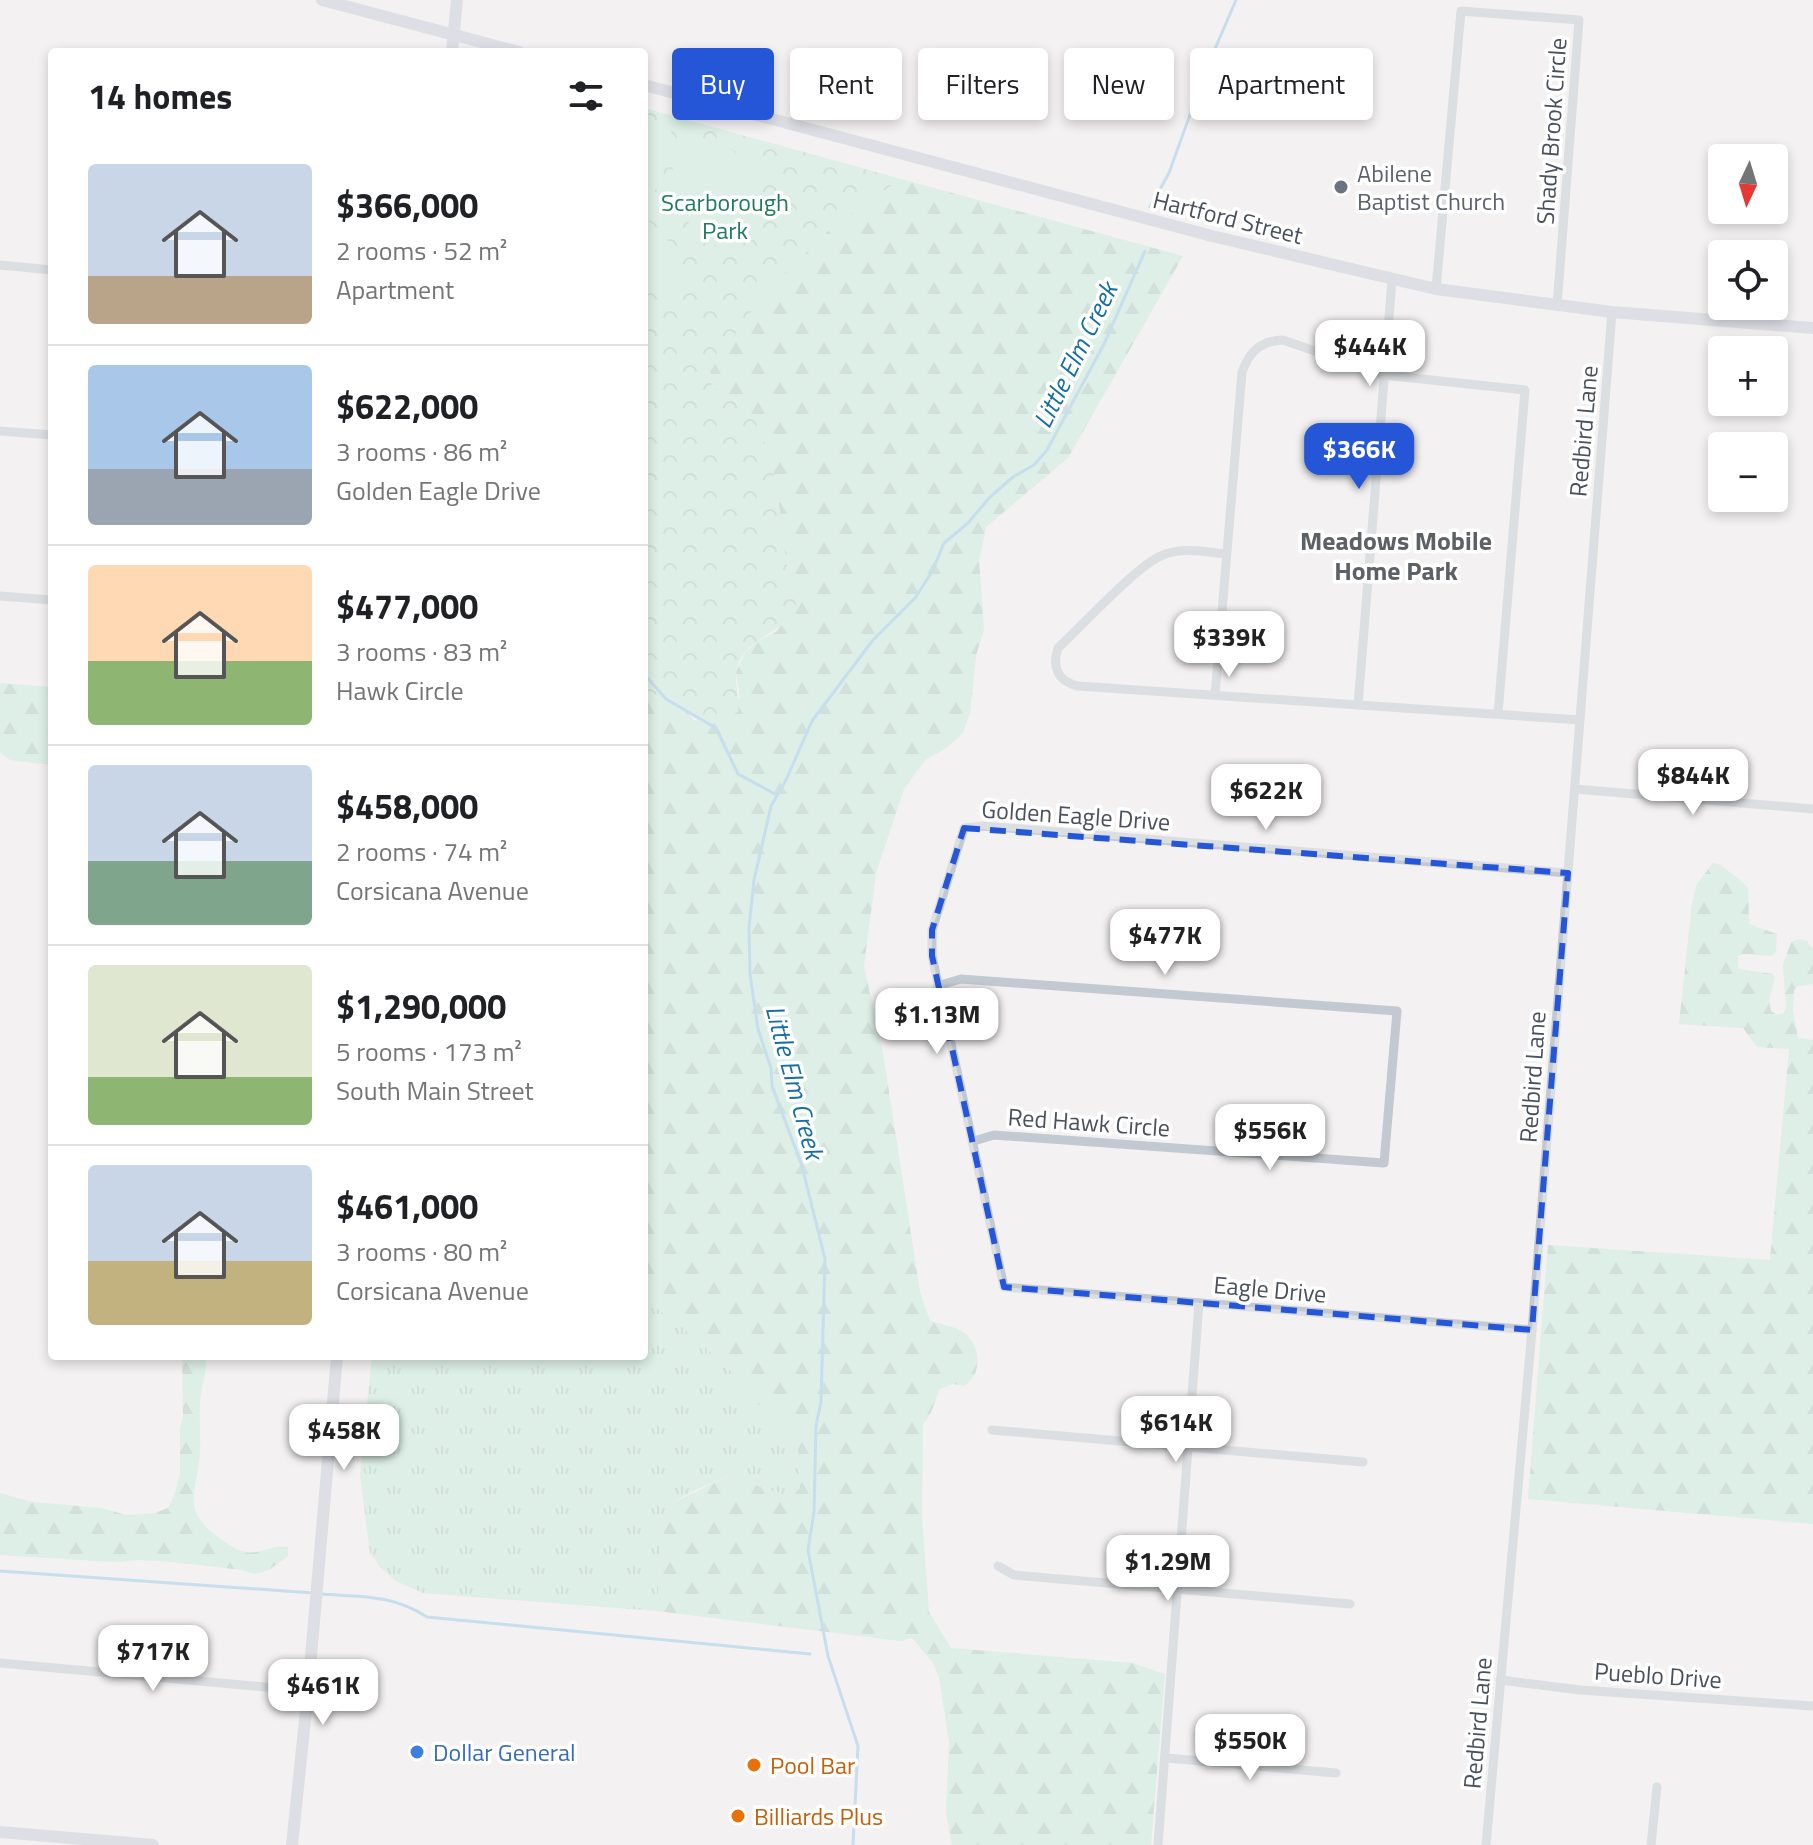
<!DOCTYPE html>
<meta charset="utf-8">
<style>
:root{--surface:#fff;--page:#f2f2f2;--text:#202124;--muted:#757577;--line:#e0e0e0;--accent:#2656d8}
body{margin:0;font-family:"Titillium Web",sans-serif;background:var(--page);color:var(--text);height:100vh;display:flex;flex-direction:column;font-size:30px;white-space:nowrap}
*{box-sizing:border-box;margin:0}
p{font-size:26px;color:var(--muted)}
.icon{flex:none;width:44px;height:44px;fill:none;stroke:currentColor;stroke-width:2;stroke-linecap:round;stroke-linejoin:round}
.map{position:relative;flex:1;overflow:hidden}
.sheet{position:absolute;left:48px;top:48px;width:600px;height:1312px;display:flex;flex-direction:column;background:var(--surface);border-radius:8px;box-shadow:0 4px 12px #0003}
.sheet>*{flex:none}
.banner{position:absolute;left:672px;top:48px;width:760px;height:72px;display:flex;gap:16px}
.needle{width:52px;rotate:184deg}
.buttons{position:absolute;left:1708px;top:144px;display:grid;gap:16px}
.buttons a{display:grid;place-items:center;width:80px;height:80px;border-radius:8px;background:var(--surface);box-shadow:0 4px 12px #0003;font-size:40px}
.price{position:absolute;translate:-50% -68px;padding:0 18px;border-radius:16px;background:#fff;color:#222;font-size:26px;line-height:52px;filter:drop-shadow(0 2px 4px #0008)}
.price::after{content:'';position:absolute;left:50%;top:48px;width:24px;height:18px;margin-left:-12px;background:inherit;clip-path:polygon(0 0,100% 0,50% 100%)}
.price.active{background:var(--accent);color:#fff}
ul{padding:0;list-style:none}
li{display:flex;align-items:center;gap:24px;height:200px;padding:0 40px}
li+li{border-top:2px solid var(--line)}
li span{display:grid;place-items:center;flex:none;width:224px;height:160px;border-radius:8px;color:#555}
li>.icon{margin-inline-start:auto}
span .icon{width:96px;height:96px;fill:#fffc;stroke-width:1}
li b{font-size:34px}
h2{display:flex;justify-content:space-between;align-items:center;height:96px;padding:0 40px;font-size:34px}
.pill{padding:0 28px;border-radius:8px;background:var(--surface);box-shadow:0 4px 12px #0003;font-size:28px;line-height:72px}
.pill.active{background:var(--accent);color:#fff}
.map>svg:first-child{display:block}
.grass{fill:url(#grass-tufts)}
.forest{fill:url(#forest-firs)}
.park{fill:url(#park-crowns)}
.garden{fill:#c3edda}
.lines{fill:none;stroke-linecap:round;stroke-linejoin:round}
.stream{stroke:#93c8e7;stroke-width:3}
.street{stroke:#c2c9d1;stroke-width:9}
.secondary{stroke:#c5cbd8;stroke-width:12}
.marked{fill:none;stroke:#2656d8;stroke-width:6;stroke-dasharray:16 10;stroke-linejoin:round}
.worship-dot{fill:#6b7280;stroke:#fff;stroke-width:3}
.shop-dot{fill:#3f7fe0;stroke:#fff;stroke-width:3}
.food-dot{fill:#e8710a;stroke:#fff;stroke-width:3}
.labels{text-anchor:middle;dominant-baseline:central;stroke-width:7;stroke-linejoin:round;paint-order:stroke}
.street-label{font-size:24px;fill:#4a515d;stroke:#fff}
.worship-label{font-size:24px;fill:#5b616d;stroke:#fff;text-anchor:start}
.park-label{font-size:24px;fill:#1e7b5b;stroke:#fff}
.shop-label{font-size:24px;fill:#366cbe;stroke:#fff;text-anchor:start}
.food-label{font-size:24px;fill:#c56008;stroke:#fff;text-anchor:start}
.water-label{font-size:26px;font-style:italic;fill:#166fa3;stroke:#fff}
.neighbourhood-label{font-size:26px;font-weight:bold;fill:#5d6065;stroke:#fff}
</style>
<div class="map">
<svg width="1813" height="1845" viewBox="0 0 1813 1845">
<defs>
<pattern id="grass-tufts" width="24" height="20" patternUnits="userSpaceOnUse" patternTransform="scale(2)"><rect width="24" height="20" fill="#c3edda"/><path d="M3 7l-1-3M5 7V3M7 7l1-3M15 17l-1-3M17 17v-4M19 17l1-3" fill="none" stroke="#a9cdbe"/></pattern>
<pattern id="forest-firs" width="22" height="20" patternUnits="userSpaceOnUse" patternTransform="scale(2)"><rect width="22" height="20" fill="#c3edda"/><path d="M5 1l3.5 6h-7zM16 11l3.5 6h-7z" fill="#a9cdbe"/></pattern>
<pattern id="park-crowns" width="20" height="18" patternUnits="userSpaceOnUse" patternTransform="scale(2)"><rect width="20" height="18" fill="#c3edda"/><path d="M2 6a3 3 0 1 1 6 0M12 15a3 3 0 1 1 6 0" fill="none" stroke="#a9cdbe"/></pattern>
</defs>
<rect width="100%" height="100%" fill="#f3f1f1"/>
<path class="grass" d="M644 1299 685 1329 726 1365 752 1400 776 1417 798 1447 800 1488 790 1497 729 1476 695 1490 668 1505C659 1539 660 1575 657 1611L423 1593 396 1581 380 1567 370 1553 360 1474 372 1356H644Z"/>
<g class="forest">
<path d="M901 179 1183 256 1068 458 986 527 979 561 984 629 976 656 970 713 963 733 945 749 925 760 904 789 876 873 864 966 883 1053 920 1292 930 1321C940 1324 959 1327 967 1335 981 1349 982 1375 964 1386L953 1384 940 1389C933 1402 934 1413 923 1424L922 1518 929 1612 951 1648 1132 1663 1165 1674 1151 1845H952L946 1813 949 1742 939 1677 933 1663 912 1638 901 1641 657 1611C660 1575 659 1539 668 1505L729 1476 790 1497 800 1488 798 1447 776 1417 752 1400 726 1365 685 1329 644 1299V699L647 695C669 693 683 702 694 721L740 698 736 672 745 653 760 640 777 631 796 603 785 557 777 488 759 425 734 401 712 387 710 371 761 296 833 226Z"/>
<path d="M0 683 52 687V765L10 760 0 752Z"/>
<path d="M1713 863 1721 865 1748 887 1749 924 1777 934 1776 952 1772 956 1744 954 1738 956V969L1773 974 1775 977 1769 1001 1771 1011 1777 1015 1783 1014 1786 1008 1783 965 1791 942 1799 939 1807 941 1813 949V984L1798 986 1794 990 1793 1011 1798 1038 1813 1040V1524L1528 1499 1548 1245 1770 1260 1789 1049 1757 1047 1743 1028 1679 1024 1692 903 1697 884Z"/>
<path d="M182 1356H205C208 1370 203 1379 201 1392 198 1413 201 1434 200 1454 197 1491 180 1510 218 1537 226 1543 235 1550 245 1552 260 1555 273 1544 288 1547V1556L269 1570 254 1574 242 1570 173 1562 138 1560 114 1562 0 1555V1493L32 1502 102 1508 126 1515 155 1513 168 1508 174 1496 180 1474V1428L183 1417Z"/>
</g>
<path class="park" d="M644 108 901 179 833 226 762 296 710 371 712 387 734 401 759 424 777 488 785 557 796 603 792 618C774 633 737 646 736 674 735 687 740 698 738 712L708 726C681 715 685 692 647 695L644 699Z"/>
<g class="garden">
<path d="M644 125 672 129 663 176 644 211Z"/>
<path d="M681 137 733 150 745 164 756 169 759 179 723 249C676 226 661 184 681 137Z"/>
<path d="M644 218C676 241 680 260 677 298L644 291Z"/>
</g>
<g class="lines">
<g class="stream">
<path d="M1150 207 1169 173 1206 70 1236 0"/>
<path d="M644 674 666 699 716 728 738 774 775 794"/>
<path d="M0 1571 313 1593"/>
<path d="M320 1594C361 1597 391 1594 427 1617L810 1654"/>
<path d="M853 1845 858 1746 828 1656 808 1550 814 1512 816 1426 821 1402 825 1259 802 1166 772 1086 771 1068 758 1029 750 974 749 927 754 880 771 806 786 780 812 721 873 640 915 598 932 572 944 543 968 523 990 497 1013 477 1034 465 1047 450 1104 344 1145 251"/>
</g>
<g class="street">
<path d="M0 265 52 270"/>
<path d="M1436 289 1461 11 1579 20 1557 306"/>
<path d="M0 431 52 435"/>
<path d="M1226 554C1206 552 1182 547 1163 555 1138 564 1081 627 1058 648 1052 667 1057 681 1078 686L1580 720"/>
<path d="M0 596 52 600"/>
<path d="M1215 695 1242 372C1250 351 1260 341 1283 340L1384 375 1525 390 1498 714"/>
<path d="M1358 705 1392 280"/>
<path d="M1575 789 1813 809"/>
<path d="M937 986 961 979 1397 1011 1384 1163 994 1135 974 1141"/>
<path d="M1532 1330 1004 1287 932 956V930L964 828 984 826 1568 873"/>
<path d="M992 1430 1363 1462"/>
<path d="M998 1566 1014 1575 1350 1604"/>
<path d="M0 1663 308 1691"/>
<path d="M1500 1680 1580 1690 1813 1706"/>
<path d="M1166 1758 1336 1773"/>
<path d="M1158 1845 1199 1303"/>
<path d="M1486 1845 1532 1330 1612 312"/>
<path d="M1651 1845 1657 1787"/>
</g>
<g class="secondary">
<path d="M322 0 519 52"/>
<path d="M452 52 457 0"/>
<path d="M644 85 1212 236 1436 289 1612 312 1813 328"/>
<path d="M0 1832 153 1845"/>
<path d="M292 1845 308 1691 337 1356"/>
</g>
</g>
<path d="M0 0H1813V1845H0ZM964 828 1568 873 1532 1330 1004 1287 932 956V930Z" fill="#f3f1f1" fill-opacity=".55" fill-rule="evenodd"/>
<path class="marked" d="M964 828 1568 873 1532 1330 1004 1287 932 956V930Z"/>
<circle class="worship-dot" cx="1341" cy="187" r="8"/>
<circle class="shop-dot" cx="417" cy="1752" r="8"/>
<g class="food-dot">
<circle cx="754" cy="1765" r="8"/>
<circle cx="738" cy="1816" r="8"/>
</g>
<g class="labels">
<g class="street-label">
<text transform="translate(1551 131) rotate(-86)">Shady Brook Circle</text>
<text transform="translate(1228 217) rotate(14)">Hartford Street</text>
<text transform="translate(1583 431) rotate(-85)">Redbird Lane</text>
<text transform="translate(1076 815) rotate(4)">Golden Eagle Drive</text>
<text transform="translate(1532 1077) rotate(-86)">Redbird Lane</text>
<text transform="translate(1089 1122) rotate(4)">Red Hawk Circle</text>
<text transform="translate(1270 1289) rotate(5)">Eagle Drive</text>
<text transform="translate(1658 1675) rotate(4)">Pueblo Drive</text>
<text transform="translate(1477 1723) rotate(-85)">Redbird Lane</text>
</g>
<g class="worship-label">
<text x="1357" y="173">Abilene<tspan x="1357" dy="28">Baptist Church</tspan></text>
</g>
<g class="park-label">
<text x="725" y="202">Scarborough<tspan x="725" dy="28">Park</tspan></text>
</g>
<g class="shop-label">
<text x="433" y="1752">Dollar General</text>
</g>
<g class="food-label">
<text x="770" y="1765">Pool Bar</text>
<text x="754" y="1816">Billiards Plus</text>
</g>
<g class="water-label">
<text transform="translate(1075 355) rotate(-64)">Little Elm Creek</text>
<text transform="translate(795 1082) rotate(75)">Little Elm Creek</text>
</g>
<g class="neighbourhood-label">
<text x="1396" y="540">Meadows Mobile<tspan x="1396" dy="30">Home Park</tspan></text>
</g>
</g>
</svg>
<div class="buttons">
<a><svg class="needle" viewBox="-14 -14 28 28"><path d="M0-13l5 13h-10z" fill="#e53935"/><path d="M0 13l5-13h-10z" fill="#757577"/></svg></a>
<a><svg class="icon" aria-label="locate" viewBox="0 0 24 24"><circle cx="12" cy="12" r="6"/><path d="M12 2v4M12 18v4M2 12h4M18 12h4"/></svg></a>
<a>+</a>
<a>−</a>
</div>
<b class="price" style="left:1370px;top:388px">$444K</b>
<b class="price active" style="left:1359px;top:491px">$366K</b>
<b class="price" style="left:1229px;top:679px">$339K</b>
<b class="price" style="left:1693px;top:817px">$844K</b>
<b class="price" style="left:1266px;top:832px">$622K</b>
<b class="price" style="left:1165px;top:977px">$477K</b>
<b class="price" style="left:937px;top:1056px">$1.13M</b>
<b class="price" style="left:1270px;top:1172px">$556K</b>
<b class="price" style="left:1176px;top:1464px">$614K</b>
<b class="price" style="left:344px;top:1472px">$458K</b>
<b class="price" style="left:1168px;top:1603px">$1.29M</b>
<b class="price" style="left:153px;top:1693px">$717K</b>
<b class="price" style="left:323px;top:1727px">$461K</b>
<b class="price" style="left:1250px;top:1782px">$550K</b>
<div class="banner">
<a class="pill active">Buy</a>
<a class="pill">Rent</a>
<a class="pill">Filters</a>
<a class="pill">New</a>
<a class="pill">Apartment</a>
</div>
<section class="sheet">
<h2>14 homes<svg class="icon" aria-label="filters" viewBox="0 0 24 24"><path d="M4 7h16M4 17h16"/><circle cx="9" cy="7" r="2"/><circle cx="15" cy="17" r="2"/></svg></h2>
<ul>
<li><span style="background:linear-gradient(#c9d6e8 70%,#b9a48a 0)"><svg class="icon" aria-label="home" viewBox="0 0 24 24"><path d="M3 11l9-7 9 7M6 9v11h12V9"/></svg></span><div><b>$366,000</b><p>2 rooms · 52 m²</p><p>Apartment</p></div></li>
<li><span style="background:linear-gradient(#a9c7e8 65%,#9aa5b1 0)"><svg class="icon" aria-label="home" viewBox="0 0 24 24"><path d="M3 11l9-7 9 7M6 9v11h12V9"/></svg></span><div><b>$622,000</b><p>3 rooms · 86 m²</p><p>Golden Eagle Drive</p></div></li>
<li><span style="background:linear-gradient(#ffd9b3 60%,#8fb573 0)"><svg class="icon" aria-label="home" viewBox="0 0 24 24"><path d="M3 11l9-7 9 7M6 9v11h12V9"/></svg></span><div><b>$477,000</b><p>3 rooms · 83 m²</p><p>Hawk Circle</p></div></li>
<li><span style="background:linear-gradient(#c9d6e8 60%,#7fa58c 0)"><svg class="icon" aria-label="home" viewBox="0 0 24 24"><path d="M3 11l9-7 9 7M6 9v11h12V9"/></svg></span><div><b>$458,000</b><p>2 rooms · 74 m²</p><p>Corsicana Avenue</p></div></li>
<li><span style="background:linear-gradient(#dfe7d0 70%,#8fb573 0)"><svg class="icon" aria-label="home" viewBox="0 0 24 24"><path d="M3 11l9-7 9 7M6 9v11h12V9"/></svg></span><div><b>$1,290,000</b><p>5 rooms · 173 m²</p><p>South Main Street</p></div></li>
<li><span style="background:linear-gradient(#c9d6e8 60%,#c2b280 0)"><svg class="icon" aria-label="home" viewBox="0 0 24 24"><path d="M3 11l9-7 9 7M6 9v11h12V9"/></svg></span><div><b>$461,000</b><p>3 rooms · 80 m²</p><p>Corsicana Avenue</p></div></li>
</ul>
</section>
</div>
